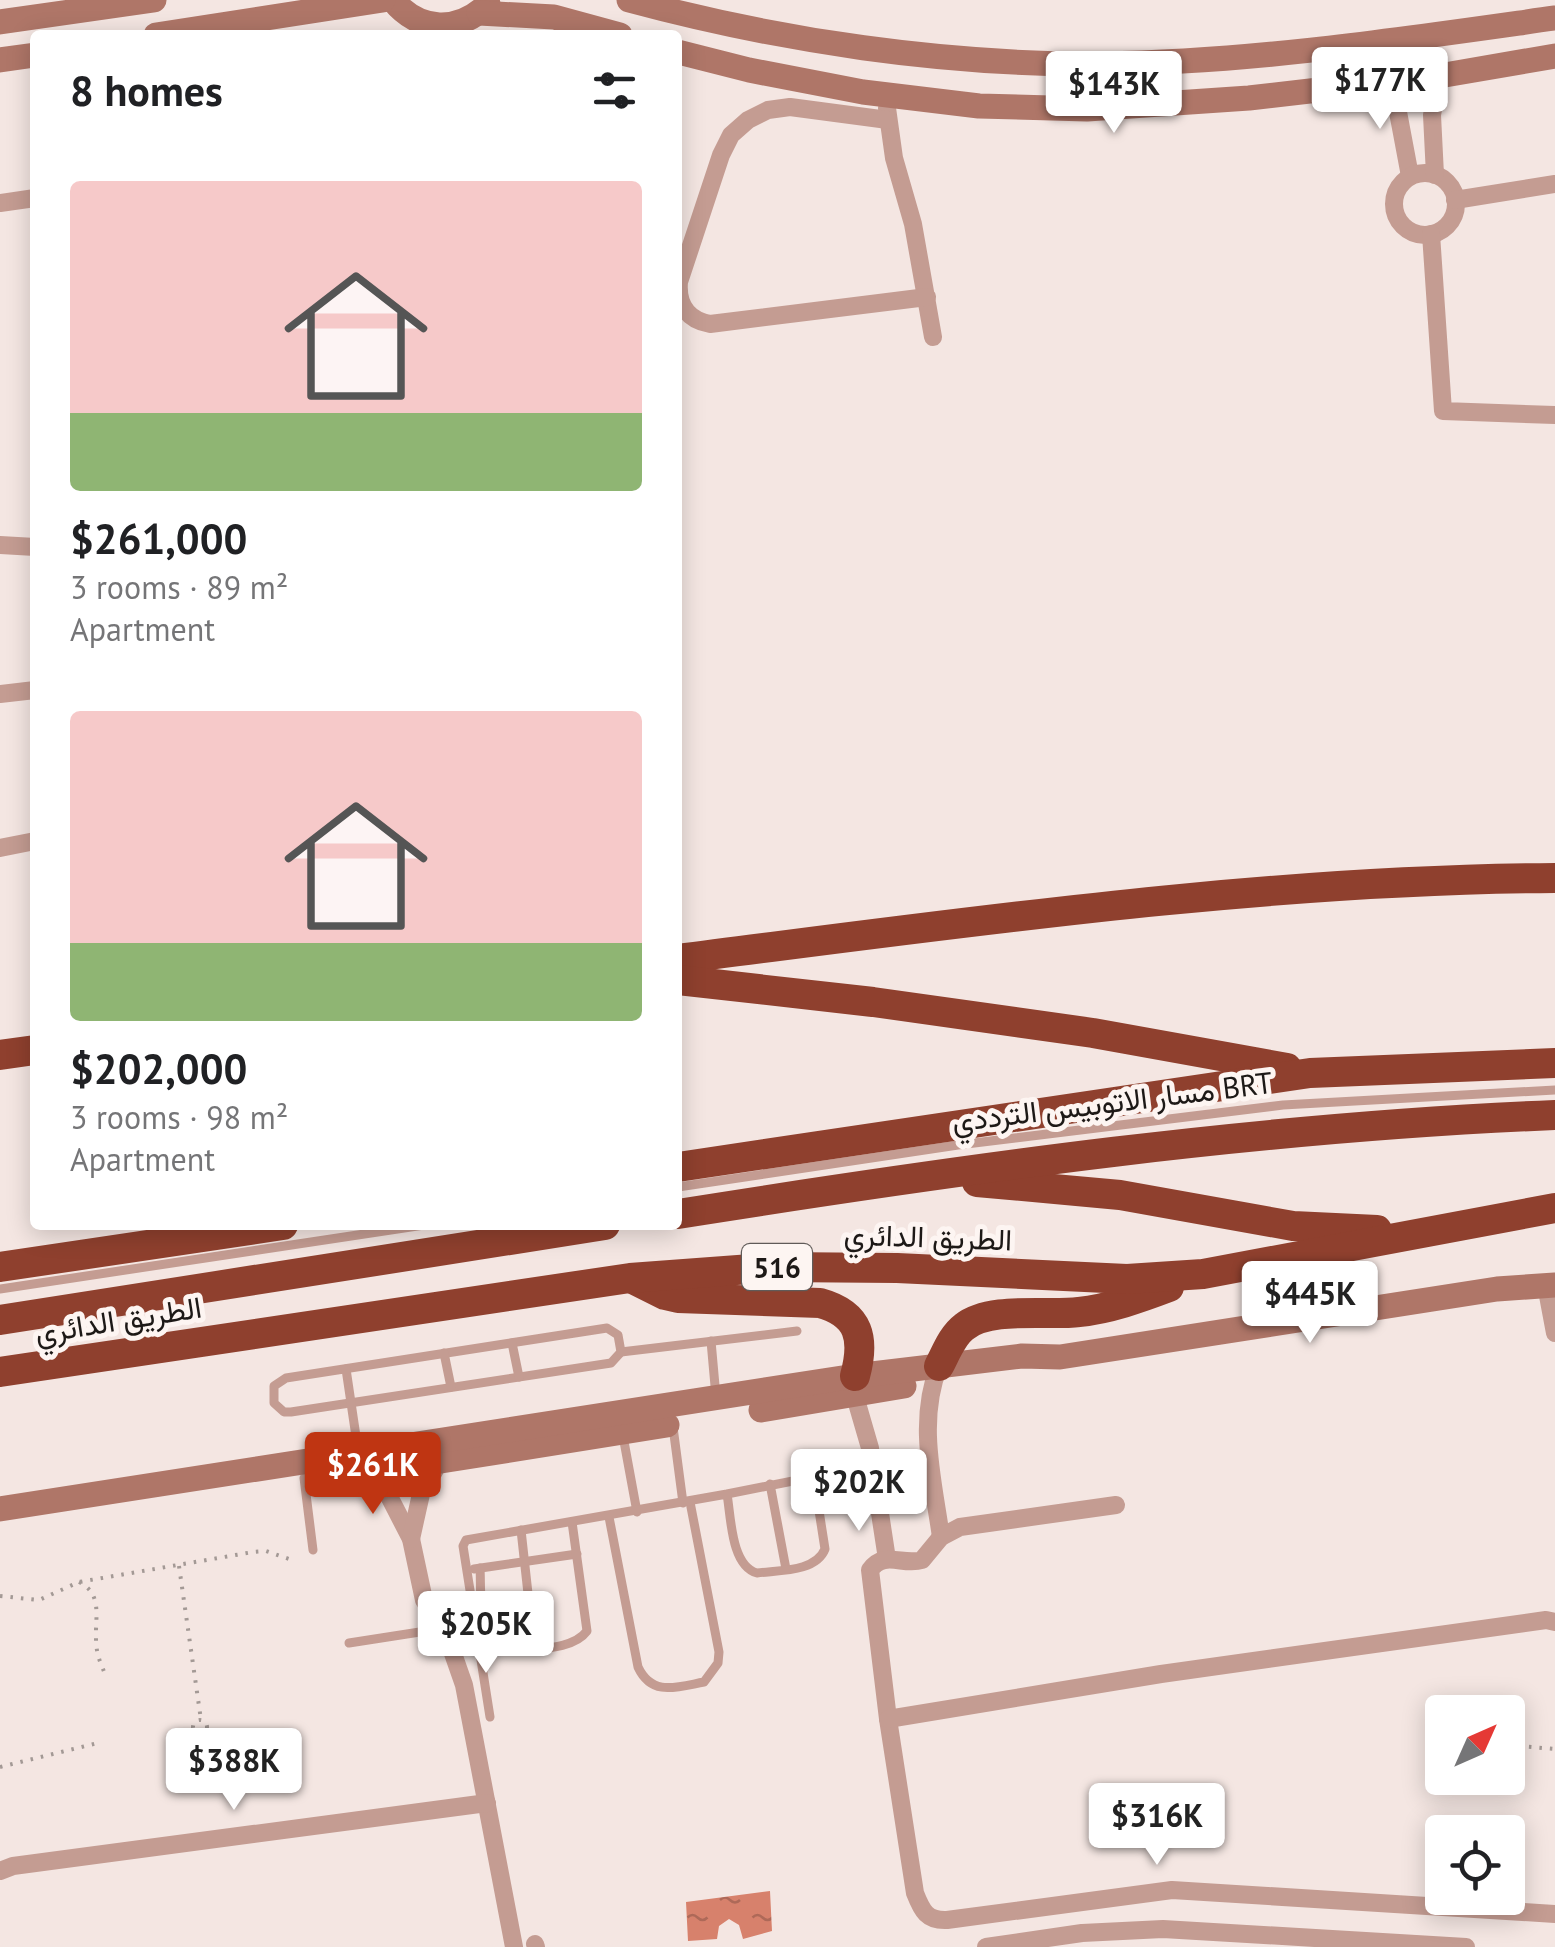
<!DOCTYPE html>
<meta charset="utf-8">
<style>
:root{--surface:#fff;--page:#f2f2f2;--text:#202124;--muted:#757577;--accent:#bf3512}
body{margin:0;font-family:"PT Sans",Vazirmatn,sans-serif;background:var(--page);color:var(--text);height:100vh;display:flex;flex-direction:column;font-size:38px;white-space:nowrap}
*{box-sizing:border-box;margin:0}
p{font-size:32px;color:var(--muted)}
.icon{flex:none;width:55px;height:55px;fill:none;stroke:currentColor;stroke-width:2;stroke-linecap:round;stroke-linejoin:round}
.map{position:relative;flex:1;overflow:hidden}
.sheet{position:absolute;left:30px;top:30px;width:652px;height:1200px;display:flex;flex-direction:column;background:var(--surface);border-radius:10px;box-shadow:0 5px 25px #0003}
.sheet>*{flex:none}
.needle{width:65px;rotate:45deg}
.fabs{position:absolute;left:1425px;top:1695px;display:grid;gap:20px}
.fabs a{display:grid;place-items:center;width:100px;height:100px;border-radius:10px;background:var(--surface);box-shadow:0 5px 25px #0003;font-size:50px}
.price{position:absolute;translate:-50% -85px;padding:0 22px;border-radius:10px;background:#fff;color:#222;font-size:32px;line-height:65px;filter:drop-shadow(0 2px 5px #0008)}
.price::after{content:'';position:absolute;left:50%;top:60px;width:30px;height:22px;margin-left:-15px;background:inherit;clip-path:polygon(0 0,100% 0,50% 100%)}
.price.current{background:var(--accent);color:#fff}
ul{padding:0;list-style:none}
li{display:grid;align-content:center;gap:20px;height:530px;padding:0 40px}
li span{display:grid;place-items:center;height:310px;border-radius:10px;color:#555}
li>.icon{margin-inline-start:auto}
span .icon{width:180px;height:180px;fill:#fffc;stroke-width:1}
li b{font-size:42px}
h2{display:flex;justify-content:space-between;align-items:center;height:120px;padding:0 40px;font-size:42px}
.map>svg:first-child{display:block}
.water{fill:url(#water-ripples)}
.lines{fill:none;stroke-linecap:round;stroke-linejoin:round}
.path{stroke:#a39995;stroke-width:4;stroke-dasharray:2.5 8;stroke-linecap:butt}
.lane{stroke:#c49c92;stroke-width:9}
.street{stroke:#c49c92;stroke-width:18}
.secondary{stroke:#af7668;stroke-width:25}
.highway{stroke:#8f402e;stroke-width:30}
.labels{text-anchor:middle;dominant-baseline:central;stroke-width:10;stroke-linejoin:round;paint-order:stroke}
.shield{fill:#fdf5f2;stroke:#605b59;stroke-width:2.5}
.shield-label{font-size:28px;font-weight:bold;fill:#1d1917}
.street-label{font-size:30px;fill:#1d1917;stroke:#fdf5f2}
</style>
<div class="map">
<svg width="1555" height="1947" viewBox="0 0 1555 1947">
<defs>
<pattern id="water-ripples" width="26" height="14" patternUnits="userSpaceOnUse" patternTransform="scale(2.5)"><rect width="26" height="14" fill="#d7816c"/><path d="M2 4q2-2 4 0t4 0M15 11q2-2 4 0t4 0" fill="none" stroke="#ae6958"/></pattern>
</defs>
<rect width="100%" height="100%" fill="#f4e6e2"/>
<path class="water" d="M770 1891 772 1931 743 1939 739 1925 729 1919 719 1926 717 1939 688 1941 686 1902Z"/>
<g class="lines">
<g class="path">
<path d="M179 1566 201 1720"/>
<path d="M79 1582C103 1594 95 1617 96 1639 96 1654 101 1665 107 1678"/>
<path d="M0 1596 39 1600 79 1582 253 1552 266 1551 292 1560"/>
<circle cx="200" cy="1727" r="7"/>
<path d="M1508 1745 1555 1749"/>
<path d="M0 1767 98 1743"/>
</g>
<g class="lane">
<path d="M678 1187 958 1145 1283 1105 1555 1090"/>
<path d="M0 1289 424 1225"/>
<path d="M607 1328 618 1335 621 1352 611 1363 291 1412H284L274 1403V1386L286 1378Z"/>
<path d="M711 1341 716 1397"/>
<path d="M512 1343 519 1377"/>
<path d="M621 1352 797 1331"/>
<path d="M444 1353 451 1387"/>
<path d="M346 1369 358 1450"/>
<path d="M673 1427 683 1503"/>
<path d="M623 1436 637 1512"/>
<path d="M304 1478 313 1550"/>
<path d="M770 1484 786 1569"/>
<path d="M609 1517 638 1667C652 1697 677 1687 704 1682L718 1663 719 1652 690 1502"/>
<path d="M521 1530 534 1648"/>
<path d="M480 1568C481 1583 479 1605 485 1618 498 1646 536 1605 497 1597"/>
<path d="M474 1569 577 1554"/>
<path d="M349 1643 439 1629"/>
<path d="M515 1651C537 1648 573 1650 587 1631L572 1522"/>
<path d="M490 1717 463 1546 466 1540 727 1494C731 1517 731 1566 757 1573 779 1570 816 1572 825 1549L815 1485 808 1478 727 1494"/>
</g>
<g class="street">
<path d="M1392 80 1410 176"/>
<path d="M887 108 894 158 913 224 933 337"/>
<path d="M888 120 790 107 768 110 748 120 731 135 721 155 679 282C677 305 688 320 710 324L927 297"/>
<circle cx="1425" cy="204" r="31"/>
<path d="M1435 175 1432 115 1439 76"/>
<path d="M1455 200 1555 184"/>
<path d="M0 203 35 198"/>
<path d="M1431 234 1443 411 1555 415"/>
<path d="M0 545 35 547"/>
<path d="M0 694 35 690"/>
<path d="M0 848 35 841"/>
<path d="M1546 1285 1555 1333"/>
<path d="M939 1366C917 1421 933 1480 941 1537"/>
<path d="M852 1386 870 1448 887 1559"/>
<path d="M376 1471 411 1539 424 1600 450 1645 464 1685 514 1947"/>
<path d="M1116 1505 960 1527 941 1537 922 1560C903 1566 884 1550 870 1570L888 1719 915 1893C922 1911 927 1921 947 1920L1172 1890 1555 1914"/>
<path d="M411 1539 421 1494 440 1461"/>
<path d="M888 1719 1161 1674 1546 1620 1555 1622"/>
<path d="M0 1871 13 1866 487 1803"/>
<path d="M535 1944 536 1947"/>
<path d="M986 1947 1082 1933 1163 1929 1466 1947"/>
</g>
<g class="secondary">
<path d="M393 0C419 32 459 33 488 4"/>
<path d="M629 0C781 41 944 65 1102 64 1254 62 1405 39 1555 18"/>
<path d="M479 13 554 17 620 35"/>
<path d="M0 22 154 0"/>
<path d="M156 35 383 0"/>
<path d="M678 52 749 70 863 92 979 106 1087 109 1249 98 1439 76 1555 56"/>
<path d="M0 60 35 55"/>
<path d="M761 1410 904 1386"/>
<path d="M331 1475 422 1464 667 1425"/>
<path d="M0 1509 855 1376 1022 1356 1060 1357 1497 1289 1555 1285"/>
</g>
<g class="highway">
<path d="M678 959C969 922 1261 880 1555 878"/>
<path d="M678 980 873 1002 1093 1033 1287 1068"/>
<path d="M0 1055 35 1050"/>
<path d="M678 1167 1310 1073 1555 1063"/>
<path d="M977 1182 1120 1195 1293 1226 1377 1230"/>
<path d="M678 1214C968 1168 1260 1127 1555 1115"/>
<path d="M0 1267 283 1225"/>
<path d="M633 1279 665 1295 678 1298 820 1303C860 1314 865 1339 855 1376"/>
<path d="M0 1320 605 1225"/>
<path d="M939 1366C946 1353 952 1336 964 1327 990 1306 1047 1316 1079 1312 1109 1309 1140 1298 1169 1287"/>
<path d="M0 1372 630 1278 777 1267 897 1268 1127 1279 1203 1274 1555 1208"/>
</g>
</g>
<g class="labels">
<rect class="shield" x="742" y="1244" width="70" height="46" rx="8"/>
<g class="shield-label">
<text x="777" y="1267">516</text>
</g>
<g class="street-label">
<text transform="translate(1112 1101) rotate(-7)">مسار الاتوبيس الترددي BRT</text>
<text transform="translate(928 1236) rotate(2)">الطريق الدائري</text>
<text transform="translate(118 1319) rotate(-9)">الطريق الدائري</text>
</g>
</g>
</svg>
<div class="fabs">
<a><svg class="needle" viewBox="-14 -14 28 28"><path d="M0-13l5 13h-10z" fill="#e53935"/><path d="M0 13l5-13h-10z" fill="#757577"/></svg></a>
<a><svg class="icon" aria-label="locate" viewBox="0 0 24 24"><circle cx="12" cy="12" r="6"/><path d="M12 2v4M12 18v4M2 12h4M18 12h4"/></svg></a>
</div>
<b class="price" style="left:1380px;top:132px">$177K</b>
<b class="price" style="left:1114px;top:136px">$143K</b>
<b class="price" style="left:1310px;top:1346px">$445K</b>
<b class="price current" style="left:373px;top:1517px">$261K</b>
<b class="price" style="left:859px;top:1534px">$202K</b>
<b class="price" style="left:486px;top:1676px">$205K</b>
<b class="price" style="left:234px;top:1813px">$388K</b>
<b class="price" style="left:1157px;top:1868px">$316K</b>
<section class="sheet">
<h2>8 homes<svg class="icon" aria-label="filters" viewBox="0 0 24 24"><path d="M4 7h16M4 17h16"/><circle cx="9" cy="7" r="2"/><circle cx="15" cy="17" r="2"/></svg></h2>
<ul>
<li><span style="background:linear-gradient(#f6c9c9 75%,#8fb573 0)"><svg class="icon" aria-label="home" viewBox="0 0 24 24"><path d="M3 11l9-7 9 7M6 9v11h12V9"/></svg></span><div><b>$261,000</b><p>3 rooms · 89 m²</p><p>Apartment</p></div></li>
<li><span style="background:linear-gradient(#f6c9c9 75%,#8fb573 0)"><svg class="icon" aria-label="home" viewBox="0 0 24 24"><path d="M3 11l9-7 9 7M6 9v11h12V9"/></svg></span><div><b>$202,000</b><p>3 rooms · 98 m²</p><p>Apartment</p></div></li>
</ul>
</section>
</div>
